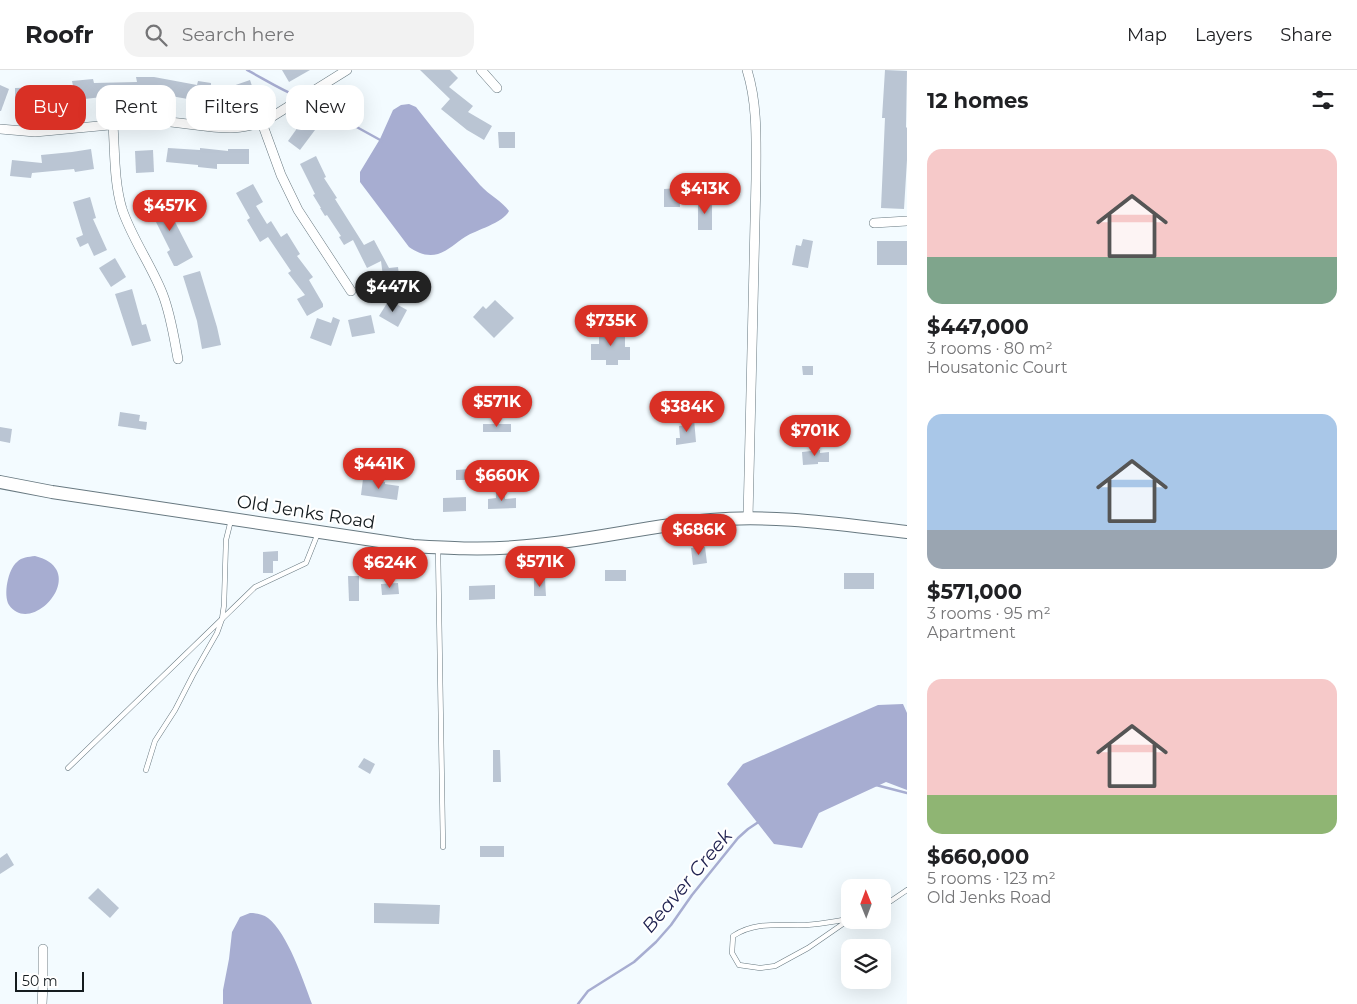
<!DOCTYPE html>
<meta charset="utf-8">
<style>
:root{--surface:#fff;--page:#f2f2f2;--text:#202124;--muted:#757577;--line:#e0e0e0;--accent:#d93025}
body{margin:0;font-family:Montserrat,sans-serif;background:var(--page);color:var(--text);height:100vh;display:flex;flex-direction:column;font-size:19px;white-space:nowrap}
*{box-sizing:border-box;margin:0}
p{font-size:16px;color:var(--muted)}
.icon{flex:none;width:28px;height:28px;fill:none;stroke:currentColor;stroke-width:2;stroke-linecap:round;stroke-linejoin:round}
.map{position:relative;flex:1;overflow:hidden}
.side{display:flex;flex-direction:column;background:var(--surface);width:450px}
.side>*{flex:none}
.guide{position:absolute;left:15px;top:15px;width:475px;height:45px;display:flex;gap:10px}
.needle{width:32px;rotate:359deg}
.buttons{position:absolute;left:841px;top:809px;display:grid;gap:10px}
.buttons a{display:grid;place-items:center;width:50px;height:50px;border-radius:10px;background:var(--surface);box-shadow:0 5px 20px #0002;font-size:25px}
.scale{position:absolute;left:15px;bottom:12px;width:69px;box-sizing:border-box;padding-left:5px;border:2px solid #141b1e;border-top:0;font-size:14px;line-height:18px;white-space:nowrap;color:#141b1e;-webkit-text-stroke:4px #fff;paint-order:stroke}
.price{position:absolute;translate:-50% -42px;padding:0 11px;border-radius:18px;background:var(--accent);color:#fff;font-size:16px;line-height:32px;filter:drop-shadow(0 1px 2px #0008)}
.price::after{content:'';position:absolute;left:50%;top:30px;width:15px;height:11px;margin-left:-8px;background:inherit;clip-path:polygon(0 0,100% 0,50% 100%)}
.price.selected{background:#222;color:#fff}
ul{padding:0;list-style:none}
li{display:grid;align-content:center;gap:10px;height:265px;padding:0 20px}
li span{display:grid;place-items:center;height:155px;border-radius:15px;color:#555}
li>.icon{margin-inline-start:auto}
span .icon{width:90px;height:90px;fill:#fffc;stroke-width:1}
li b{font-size:21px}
h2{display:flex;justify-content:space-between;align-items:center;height:60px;padding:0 20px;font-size:21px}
.chip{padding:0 18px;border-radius:15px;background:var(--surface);box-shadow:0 5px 20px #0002;font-size:18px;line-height:45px}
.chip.selected{background:var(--accent);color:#fff}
header{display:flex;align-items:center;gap:30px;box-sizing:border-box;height:70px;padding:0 25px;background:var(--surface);border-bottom:1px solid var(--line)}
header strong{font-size:24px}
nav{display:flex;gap:28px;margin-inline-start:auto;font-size:18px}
.search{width:350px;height:45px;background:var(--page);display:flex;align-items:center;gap:12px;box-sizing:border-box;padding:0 18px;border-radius:15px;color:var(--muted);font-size:19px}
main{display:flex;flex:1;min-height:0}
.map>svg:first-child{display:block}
.water{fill:#a7add1}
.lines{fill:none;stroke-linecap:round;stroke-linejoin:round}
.stream{stroke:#a7add1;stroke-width:2.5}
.building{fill:#bac5d3}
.lane-casing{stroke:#687981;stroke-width:5.5}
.street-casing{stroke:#687981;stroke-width:10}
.secondary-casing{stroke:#687981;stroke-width:14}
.lane{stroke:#fff;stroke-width:4.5}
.street{stroke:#fff;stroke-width:9}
.secondary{stroke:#fff;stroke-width:12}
.labels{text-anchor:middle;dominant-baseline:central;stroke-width:4.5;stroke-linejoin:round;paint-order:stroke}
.street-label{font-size:18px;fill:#141b1e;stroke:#fff}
.water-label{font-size:19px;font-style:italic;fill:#212351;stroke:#fff}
</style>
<header>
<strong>Roofr</strong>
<div class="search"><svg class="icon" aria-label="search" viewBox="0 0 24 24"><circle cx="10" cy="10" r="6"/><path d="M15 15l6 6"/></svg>Search here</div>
<nav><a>Map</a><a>Layers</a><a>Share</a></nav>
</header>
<main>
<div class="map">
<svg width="907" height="934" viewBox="0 0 907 934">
<rect width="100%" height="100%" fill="#f3fbff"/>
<g class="water">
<path d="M409 34 416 37C437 64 458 90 480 115 489 125 502 131 509 141 503 153 476 160 465 167 457 172 448 181 438 184 427 187 418 183 409 177L360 112V102L380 69 393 40 401 35Z"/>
<path d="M35 486C92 500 32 568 9 535 3 525 8 499 17 492 22 487 28 487 35 486Z"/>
<path d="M903 634 907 643V720L886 712 819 743 802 778 774 774 727 714 743 694 878 635Z"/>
<path d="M250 843C256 843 263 844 268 848 288 864 303 910 312 934H223V920L229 889 232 862 240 847Z"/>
</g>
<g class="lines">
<g class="stream">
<path d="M247 0C264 9 281 20 299 27"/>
<path d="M304 29 324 39 382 71"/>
<path d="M876 715 907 723"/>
<path d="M578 934 588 921 634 892 656 872 671 855 692 825 738 768 748 759 760 751"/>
</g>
</g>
<g class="building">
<path d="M282 0H310L289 12Z"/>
<path d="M420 0H450L458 8 449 17 473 36 468 42 492 56 484 70 467 60 441 39 450 29Z"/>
<path d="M885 0 907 1 906 57 907 58V90L904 139 881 138 885 48H882Z"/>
<path d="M136 7H154L197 15 198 11 211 13V15L218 16 216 34 154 23V25H125V26L102 27 67 31 39 32V37L15 38V18L73 16 72 11 93 9 94 13 137 12Z"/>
<path d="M250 10 255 25 231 32 227 18Z"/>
<path d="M0 15 9 19 1 41H0Z"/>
<path d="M303 50 315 60 300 80 288 71Z"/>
<path d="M498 62H515V78H499Z"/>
<path d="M168 78 200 80V78L228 81V79H249V94H217V99L198 97V95L166 92Z"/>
<path d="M91 79 94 99 75 102 74 99 32 103 31 108 10 106 12 90 42 93 41 85 72 82Z"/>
<path d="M153 80 154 102 136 103 135 81Z"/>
<path d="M316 86 326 107 324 108 337 128 335 129 364 175 374 170 389 198 398 197 401 220 385 222 381 191 367 198 353 170 344 175 339 167 341 166 327 145 325 146 320 138H321L313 125 315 124 300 94Z"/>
<path d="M253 114 263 132 256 136 267 154 271 151 281 167 287 163 300 184 297 186 313 207 309 210 323 234V237L307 246 297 229 305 225 288 203 291 201 268 167 260 172 247 150 250 148 236 123Z"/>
<path d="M679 118 680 137H664V119Z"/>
<path d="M154 126V130L165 131 172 148H173L193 187 177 196H174L167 182 170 180 154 148 146 128Z"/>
<path d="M90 127 96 148 93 149 107 180 94 186 88 173 80 177 76 168 83 165 73 132Z"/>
<path d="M712 130V160H698V131Z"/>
<path d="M803 169 813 171 808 198 792 195 796 175 801 176Z"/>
<rect x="877" y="171" width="30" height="24"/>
<path d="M115 188 126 207 111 217 99 198Z"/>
<path d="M200 201 217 257 221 275 202 279 197 251 183 206Z"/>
<path d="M132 219 142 255 146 254 151 271 132 276 115 224Z"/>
<path d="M389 230 407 240 398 257 379 246Z"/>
<path d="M495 230 514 248 494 268 473 247 483 236 486 239Z"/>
<path d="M371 245 375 263 352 267 348 250Z"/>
<path d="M333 247 340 250 331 276 310 268 317 248 331 253Z"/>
<path d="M625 258V277H630V290H618V295H606V290H591V274H599V259Z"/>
<path d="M802 296H813V305H803Z"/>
<path d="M120 342 140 345 139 351 147 352 146 360 118 356Z"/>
<path d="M687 349H694L696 372 676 375V368H680L679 356 687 355Z"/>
<rect x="483" y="354" width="28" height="8"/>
<path d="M0 357 12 359 10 373 0 371Z"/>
<path d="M820 380V383L829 382V392H818V394L803 395 802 382Z"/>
<path d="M470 399V410H456V400Z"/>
<path d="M363 409 385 412V414L399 416 397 430 361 425Z"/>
<path d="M505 420V429L516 428V438L488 439V429L496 428V421Z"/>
<path d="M466 427V441L443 442V428Z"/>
<path d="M705 477 707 493 693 495 691 478Z"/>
<path d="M278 481V491H273V503H263V482Z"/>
<rect x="605" y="500" width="21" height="11"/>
<rect x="844" y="503" width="30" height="16"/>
<path d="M348 506H359V531H349Z"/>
<path d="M534 509H545L546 526H534Z"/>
<path d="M398 513 399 524 382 525 381 514Z"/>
<path d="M495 515V529L469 530V516Z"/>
<path d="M493 680H500L501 712H493Z"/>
<path d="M364 688 375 694 370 704 358 697Z"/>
<rect x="480" y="776" width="24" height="11"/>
<path d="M7 783 14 795 0 804V788Z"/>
<path d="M98 818 119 838 110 848 88 828Z"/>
<path d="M374 833 440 835 439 854 374 853Z"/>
</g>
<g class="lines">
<defs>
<g id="lane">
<path d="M438 479 443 777"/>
<path d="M68 698 255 517 306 493 318 463"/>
<path d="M146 700 155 671 175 640 193 605 217 563 222 549 224 535 226 470 231 450"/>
<path d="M882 837 907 820"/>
<path d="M850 849 808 878 775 896 760 898 739 895 732 883 733 866C756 851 780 856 806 855 821 854 836 851 850 849Z"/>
</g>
<g id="street">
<path d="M481 0 497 18"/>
<path d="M747 0C758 35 756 73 756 109L748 448"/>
<path d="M262 53 281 105 298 140 351 221"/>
<path d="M113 55C115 83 114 112 122 139 132 169 152 196 163 225 171 246 174 268 178 289"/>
<path d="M0 59 35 62 152 51C179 51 204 58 231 58 241 58 251 55 262 53L347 0"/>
<path d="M874 153 907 151"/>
<path d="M42 934 43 915V879"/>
</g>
<path id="secondary" d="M0 412 52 422 413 476C447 478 481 480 515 477 581 473 645 456 711 450 775 444 843 455 907 462"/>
</defs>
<use href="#lane" class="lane-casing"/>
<use href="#street" class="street-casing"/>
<use href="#secondary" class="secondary-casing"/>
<use href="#lane" class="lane"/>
<use href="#street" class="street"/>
<use href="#secondary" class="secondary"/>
</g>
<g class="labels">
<g class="street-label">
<text transform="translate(306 442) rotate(9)">Old Jenks Road</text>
</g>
<g class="water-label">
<text transform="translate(687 811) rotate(-50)">Beaver Creek</text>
</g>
</g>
</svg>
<div class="buttons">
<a><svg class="needle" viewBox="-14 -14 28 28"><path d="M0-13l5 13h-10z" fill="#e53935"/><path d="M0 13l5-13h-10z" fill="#757577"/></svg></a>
<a><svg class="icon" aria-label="layers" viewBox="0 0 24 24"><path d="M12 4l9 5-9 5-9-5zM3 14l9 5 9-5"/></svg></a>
</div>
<div class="scale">50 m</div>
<b class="price" style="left:705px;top:145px">$413K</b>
<b class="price" style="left:170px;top:162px">$457K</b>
<b class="price selected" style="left:393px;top:243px">$447K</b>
<b class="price" style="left:611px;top:277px">$735K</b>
<b class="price" style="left:497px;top:358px">$571K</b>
<b class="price" style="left:687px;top:363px">$384K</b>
<b class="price" style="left:815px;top:387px">$701K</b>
<b class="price" style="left:379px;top:420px">$441K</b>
<b class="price" style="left:502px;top:432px">$660K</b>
<b class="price" style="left:699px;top:486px">$686K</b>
<b class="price" style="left:540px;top:518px">$571K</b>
<b class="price" style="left:390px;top:519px">$624K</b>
<div class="guide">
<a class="chip selected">Buy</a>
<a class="chip">Rent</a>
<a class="chip">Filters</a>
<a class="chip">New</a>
</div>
</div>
<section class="side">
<h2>12 homes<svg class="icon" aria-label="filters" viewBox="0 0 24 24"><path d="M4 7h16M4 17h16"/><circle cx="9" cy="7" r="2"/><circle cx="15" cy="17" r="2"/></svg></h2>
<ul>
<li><span style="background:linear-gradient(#f6c9c9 70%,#7fa58c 0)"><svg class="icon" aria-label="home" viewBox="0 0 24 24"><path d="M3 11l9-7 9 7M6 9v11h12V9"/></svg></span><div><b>$447,000</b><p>3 rooms · 80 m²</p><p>Housatonic Court</p></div></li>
<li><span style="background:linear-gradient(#a9c7e8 75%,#9aa5b1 0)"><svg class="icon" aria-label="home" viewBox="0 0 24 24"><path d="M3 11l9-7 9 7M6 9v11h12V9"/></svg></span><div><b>$571,000</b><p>3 rooms · 95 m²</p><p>Apartment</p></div></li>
<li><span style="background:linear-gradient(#f6c9c9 75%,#8fb573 0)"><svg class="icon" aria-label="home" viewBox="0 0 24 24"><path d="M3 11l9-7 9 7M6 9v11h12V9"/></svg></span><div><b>$660,000</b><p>5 rooms · 123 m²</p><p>Old Jenks Road</p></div></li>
</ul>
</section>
</main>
